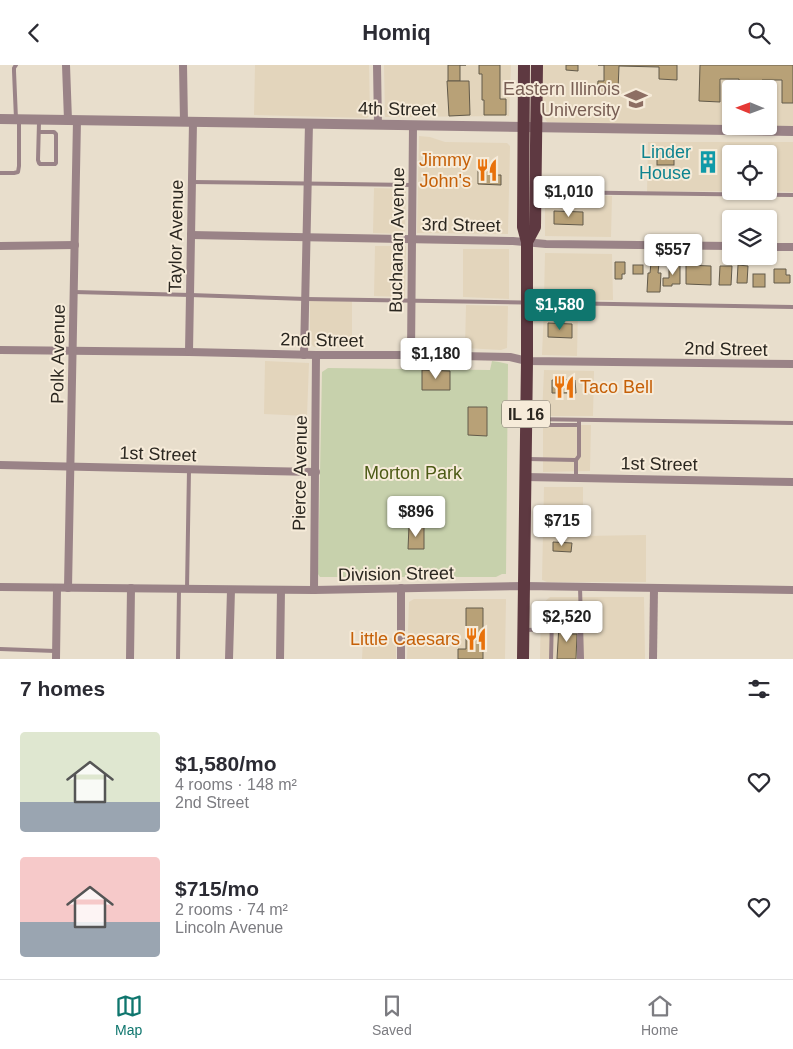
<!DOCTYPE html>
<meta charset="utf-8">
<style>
:root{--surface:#fff;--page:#f2f2f3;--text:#2b2b33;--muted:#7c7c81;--line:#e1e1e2;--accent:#0f766e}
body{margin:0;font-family:Helvetica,sans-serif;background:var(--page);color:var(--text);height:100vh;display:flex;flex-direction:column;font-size:19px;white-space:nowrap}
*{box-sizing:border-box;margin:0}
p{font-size:16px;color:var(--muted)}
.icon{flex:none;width:28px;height:28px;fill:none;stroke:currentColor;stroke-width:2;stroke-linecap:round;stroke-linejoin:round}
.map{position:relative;height:594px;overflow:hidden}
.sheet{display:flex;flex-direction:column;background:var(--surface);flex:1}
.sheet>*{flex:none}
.needle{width:32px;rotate:271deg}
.tools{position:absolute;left:722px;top:15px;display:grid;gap:10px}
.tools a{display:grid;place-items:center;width:55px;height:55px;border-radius:5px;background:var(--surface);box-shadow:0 1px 4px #0004;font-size:25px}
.price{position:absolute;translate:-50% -42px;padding:0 11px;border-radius:5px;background:#fff;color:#222;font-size:16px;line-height:32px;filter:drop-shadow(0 1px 2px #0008)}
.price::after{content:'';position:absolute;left:50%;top:30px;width:15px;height:11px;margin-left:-8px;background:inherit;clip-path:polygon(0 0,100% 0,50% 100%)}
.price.active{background:var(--accent);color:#fff}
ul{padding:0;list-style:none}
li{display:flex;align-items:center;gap:15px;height:125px;padding:0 20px}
li span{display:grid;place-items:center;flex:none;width:140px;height:100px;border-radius:5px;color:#555}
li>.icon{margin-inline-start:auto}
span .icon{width:60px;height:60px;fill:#fffc;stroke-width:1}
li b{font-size:21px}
h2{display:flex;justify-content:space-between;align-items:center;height:60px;padding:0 20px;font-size:21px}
header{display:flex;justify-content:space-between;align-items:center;height:65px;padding:0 20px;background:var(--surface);font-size:22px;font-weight:700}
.dock{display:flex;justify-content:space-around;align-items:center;height:70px;border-top:1px solid var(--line);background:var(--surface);font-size:14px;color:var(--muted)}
.dock a{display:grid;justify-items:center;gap:2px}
.dock .active{color:var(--accent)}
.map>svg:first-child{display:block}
.built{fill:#e3d5bc}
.green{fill:#c7d1ac}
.building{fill:#b8a177;stroke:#625a4a}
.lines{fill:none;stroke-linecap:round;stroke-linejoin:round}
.service{stroke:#9a8387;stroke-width:4}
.minor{stroke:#9a8387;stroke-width:8}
.tertiary{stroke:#9a8387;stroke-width:10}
.primary{stroke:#5e3941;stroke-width:12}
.labels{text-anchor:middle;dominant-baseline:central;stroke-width:4;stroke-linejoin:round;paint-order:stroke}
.shield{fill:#f6ebd9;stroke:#686258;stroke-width:1}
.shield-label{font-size:16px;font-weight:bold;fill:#2b2720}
.education-label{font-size:18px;fill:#785e54;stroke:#f6ebd9;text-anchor:end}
.street-label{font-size:18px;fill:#2b2720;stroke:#f6ebd9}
.culture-label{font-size:18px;fill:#0d838f;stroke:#f6ebd9;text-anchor:end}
.food-label{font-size:18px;fill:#c56008;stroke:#f6ebd9;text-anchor:end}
.park-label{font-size:18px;fill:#4d5b16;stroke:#f6ebd9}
</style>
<header><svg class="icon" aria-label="back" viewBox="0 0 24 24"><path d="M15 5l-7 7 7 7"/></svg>Homiq<svg class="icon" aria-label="search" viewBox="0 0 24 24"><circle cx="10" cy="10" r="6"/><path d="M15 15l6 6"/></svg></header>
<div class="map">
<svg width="793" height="594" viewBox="0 0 793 594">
<rect width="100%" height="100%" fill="#e8decc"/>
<g class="built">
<path d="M255 0H369L370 50 367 53 254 50Z"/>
<path d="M384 0H511L509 51 385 52Z"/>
<path d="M540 0H793V61H769V24H731V60H634L547 57 540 45Z"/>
<path d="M419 71 430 72 445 77 507 78 510 81 508 169 417 168Z"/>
<path d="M648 77H793V127L759 126H769V89H731V126L647 127Z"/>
<path d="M374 123 406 124 405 169 373 168Z"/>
<path d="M545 130 612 131 611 172 545 171Z"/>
<path d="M375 181H406L405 232 374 231Z"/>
<path d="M463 184H509V234L463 232Z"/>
<path d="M545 188 612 189 613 235H544Z"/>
<path d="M310 235 352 236V282H314L310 278Z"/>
<path d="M466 240 508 241 507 283 501 285 465 283Z"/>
<path d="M544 243H578L577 291 542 290Z"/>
<path d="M265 296 309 298 307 351 264 349Z"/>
<path d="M544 305 594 306 593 351H542Z"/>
<path d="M543 360H591L590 406 543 407Z"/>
<path d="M544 422H583V471L646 470V517H547L542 515Z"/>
<path d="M550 532H644L645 594H540L541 540Z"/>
<path d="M414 534H506L505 594H407L409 537Z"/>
<path d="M396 573V594H362L363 574Z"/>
</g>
<path class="green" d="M492 296 499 297 508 299 506 509H502L496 512H320L318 509 322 307 328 303 490 305Z"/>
<g class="building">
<path d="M448 0H466H460V16H448Z"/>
<path d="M479 0H500V34H506V50H484V35H482V9H479Z"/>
<path d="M566 0H578V6L566 5Z"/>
<path d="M598 0H677V15L659 14V2L619 1 618 25H614V29H597L598 16H604V0Z"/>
<path d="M700 0H793V38H782V15H762V24H739V14H720V37L699 36Z"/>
<path d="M447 16H469L470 50 449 51Z"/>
<rect x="657" y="88" width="17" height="12"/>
<rect x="700" y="90" width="16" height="14"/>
<path d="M723 91H731V110H724Z"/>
<path d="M478 100H496V110H501V120L478 119Z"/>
<path d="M554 146 583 147V160L554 159Z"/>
<path d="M615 197H625V209H622V214H615Z"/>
<path d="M651 198H659L658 208H661L660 227H647L648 208H650Z"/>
<path d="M669 199H680V219H672V221H663V213H669Z"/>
<rect x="633" y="200" width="10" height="9"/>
<path d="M686 200 711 201V220L686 219Z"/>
<path d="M738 200 748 201 747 218H737Z"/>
<path d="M720 201H732L731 220H719Z"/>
<path d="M774 204H786V210H790V218H774Z"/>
<rect x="753" y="209" width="12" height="13"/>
<path d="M548 258 572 259V273L548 272Z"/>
<path d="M422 305 450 306V325H422Z"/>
<path d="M552 315H575L576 328H552Z"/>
<path d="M468 342H487V371L468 370Z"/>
<path d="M409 461 424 462V484H408Z"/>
<path d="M553 477 572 478 571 487 553 486Z"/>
<path d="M466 543H483V594H458V584H466Z"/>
<path d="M559 560H572V569H577L576 594H557Z"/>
</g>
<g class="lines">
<g class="service">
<path d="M16 54 14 6V3L16 0"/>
<path d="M39 67H54L56 69V98L55 99H40L39 98 38 95 39 57"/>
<path d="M0 108H14L18 107 19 101V55"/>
<path d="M192 117 412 120"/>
<path d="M538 127 793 130"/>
<path d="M74 227 190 230 306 234 793 242"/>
<path d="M528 354 793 358"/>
<path d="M544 355 549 360H579"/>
<path d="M528 394 576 395"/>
<path d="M576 413V395L579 391V355"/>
<path d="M580 522 582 594"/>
<path d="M187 524 189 405"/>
<path d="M526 565 552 564"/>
<path d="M0 584 55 586"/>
<path d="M178 594 179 524"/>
<path d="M551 594 552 552 553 549 580 547"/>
<path d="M579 594V570L581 562"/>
</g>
<g class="minor">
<path d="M66 0 68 55"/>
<path d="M183 0 184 57"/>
<path d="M377 0 378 60"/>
<path d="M191 170 513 176 546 179 731 181"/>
<path d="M0 181 75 180"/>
<path d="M769 182H793"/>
<path d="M0 285 189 287 316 290H411L510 292 527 296 793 299"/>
<path d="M189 287 193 57"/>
<path d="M304 290 309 58"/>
<path d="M411 290 413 60"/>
<path d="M0 400 316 407"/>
<path d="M525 412 793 417"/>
<path d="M0 522 314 525 524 521 793 525"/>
<path d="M68 523 77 55"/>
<path d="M314 525 316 290"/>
<path d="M56 594 57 523"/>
<path d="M130 594 131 523"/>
<path d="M229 594 231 525"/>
<path d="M280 594 281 525"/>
<path d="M401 594V523"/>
<path d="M653 594 654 523"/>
</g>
<path class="tertiary" d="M0 54 793 66"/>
<g class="primary">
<path d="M527 177 535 162 537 0"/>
<path d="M523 594 527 296V177L523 162 524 0"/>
</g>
</g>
<defs>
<symbol id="university-bare" viewBox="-9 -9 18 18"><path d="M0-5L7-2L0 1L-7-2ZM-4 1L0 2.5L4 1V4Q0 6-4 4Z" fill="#8d6e63" stroke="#f6ebd9" stroke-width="2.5" paint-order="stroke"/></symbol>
<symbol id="building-bare" viewBox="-9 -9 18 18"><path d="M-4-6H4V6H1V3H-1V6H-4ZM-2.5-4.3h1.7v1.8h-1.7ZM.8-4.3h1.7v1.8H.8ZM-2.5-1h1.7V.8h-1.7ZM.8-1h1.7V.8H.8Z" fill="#0f9aa8" stroke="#f6ebd9" stroke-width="2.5" paint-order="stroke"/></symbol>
<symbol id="restaurant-bare" viewBox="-9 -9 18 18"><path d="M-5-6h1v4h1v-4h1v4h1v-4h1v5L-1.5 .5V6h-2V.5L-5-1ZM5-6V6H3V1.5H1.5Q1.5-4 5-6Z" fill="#e8710a" stroke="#f6ebd9" stroke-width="2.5" paint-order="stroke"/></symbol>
</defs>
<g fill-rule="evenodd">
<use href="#university-bare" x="620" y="18" width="32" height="32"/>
<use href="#building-bare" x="692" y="81" width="32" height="32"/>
<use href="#restaurant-bare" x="471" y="89" width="32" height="32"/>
<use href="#restaurant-bare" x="548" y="306" width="32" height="32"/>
<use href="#restaurant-bare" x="460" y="558" width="32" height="32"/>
</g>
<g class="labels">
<rect class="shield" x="502" y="335.5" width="48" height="27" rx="4"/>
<g class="shield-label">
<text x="526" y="349">IL 16</text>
</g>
<g class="education-label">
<text x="620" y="24">Eastern Illinois<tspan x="620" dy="21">University</tspan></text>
</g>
<g class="street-label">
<text transform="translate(397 44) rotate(1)">4th Street</text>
<text transform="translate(461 160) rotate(1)">3rd Street</text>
<text transform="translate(176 171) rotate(-89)">Taylor Avenue</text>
<text transform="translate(397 175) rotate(-89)">Buchanan Avenue</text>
<text transform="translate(322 275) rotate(1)">2nd Street</text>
<text transform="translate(726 284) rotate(1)">2nd Street</text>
<text transform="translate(58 289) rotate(-89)">Polk Avenue</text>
<text transform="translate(158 389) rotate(2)">1st Street</text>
<text transform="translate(659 399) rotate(1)">1st Street</text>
<text transform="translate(300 408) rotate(-89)">Pierce Avenue</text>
<text transform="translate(396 509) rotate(-1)">Division Street</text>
</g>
<g class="culture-label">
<text x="691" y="87">Linder<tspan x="691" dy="21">House</tspan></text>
</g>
<g class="food-label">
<text x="471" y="95">Jimmy<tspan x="471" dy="21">John's</tspan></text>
<text x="580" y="322" text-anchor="start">Taco Bell</text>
<text x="460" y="574">Little Caesars</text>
</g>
<g class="park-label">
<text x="413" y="408">Morton Park</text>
</g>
</g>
</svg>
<div class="tools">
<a><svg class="needle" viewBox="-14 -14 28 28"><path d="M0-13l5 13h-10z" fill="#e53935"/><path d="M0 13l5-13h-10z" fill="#7c7c81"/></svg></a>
<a><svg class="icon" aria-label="locate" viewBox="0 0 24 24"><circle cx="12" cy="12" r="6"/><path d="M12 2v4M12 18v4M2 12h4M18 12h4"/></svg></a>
<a><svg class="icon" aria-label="layers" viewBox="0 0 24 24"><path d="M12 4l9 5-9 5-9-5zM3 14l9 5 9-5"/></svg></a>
</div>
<b class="price" style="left:569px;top:153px">$1,010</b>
<b class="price" style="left:673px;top:211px">$557</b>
<b class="price active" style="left:560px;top:266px">$1,580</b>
<b class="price" style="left:436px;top:315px">$1,180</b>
<b class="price" style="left:416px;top:473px">$896</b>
<b class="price" style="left:562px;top:482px">$715</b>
<b class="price" style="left:567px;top:578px">$2,520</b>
</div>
<section class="sheet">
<h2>7 homes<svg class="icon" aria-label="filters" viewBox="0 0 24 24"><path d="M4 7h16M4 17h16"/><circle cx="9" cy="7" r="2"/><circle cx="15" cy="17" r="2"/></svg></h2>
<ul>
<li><span style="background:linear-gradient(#dfe7d0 70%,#9aa5b1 0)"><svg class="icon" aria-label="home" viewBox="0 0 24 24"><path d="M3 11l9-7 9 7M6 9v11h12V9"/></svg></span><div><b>$1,580/mo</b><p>4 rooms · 148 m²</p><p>2nd Street</p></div><svg class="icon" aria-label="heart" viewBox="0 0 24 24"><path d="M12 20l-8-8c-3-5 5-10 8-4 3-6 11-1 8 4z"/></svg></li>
<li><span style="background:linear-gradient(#f6c9c9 65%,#9aa5b1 0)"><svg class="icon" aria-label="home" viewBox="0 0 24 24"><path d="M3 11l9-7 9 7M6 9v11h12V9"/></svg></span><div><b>$715/mo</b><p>2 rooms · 74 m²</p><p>Lincoln Avenue</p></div><svg class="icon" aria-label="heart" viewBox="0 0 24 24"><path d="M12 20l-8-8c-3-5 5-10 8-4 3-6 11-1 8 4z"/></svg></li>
</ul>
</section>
<nav class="dock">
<a class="active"><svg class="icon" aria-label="map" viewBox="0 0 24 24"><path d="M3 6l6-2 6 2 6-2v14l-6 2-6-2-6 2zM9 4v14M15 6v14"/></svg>Map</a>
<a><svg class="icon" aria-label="saved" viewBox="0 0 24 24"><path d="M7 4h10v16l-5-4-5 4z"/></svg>Saved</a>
<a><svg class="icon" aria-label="home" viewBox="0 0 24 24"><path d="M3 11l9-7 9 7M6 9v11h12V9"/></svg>Home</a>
</nav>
